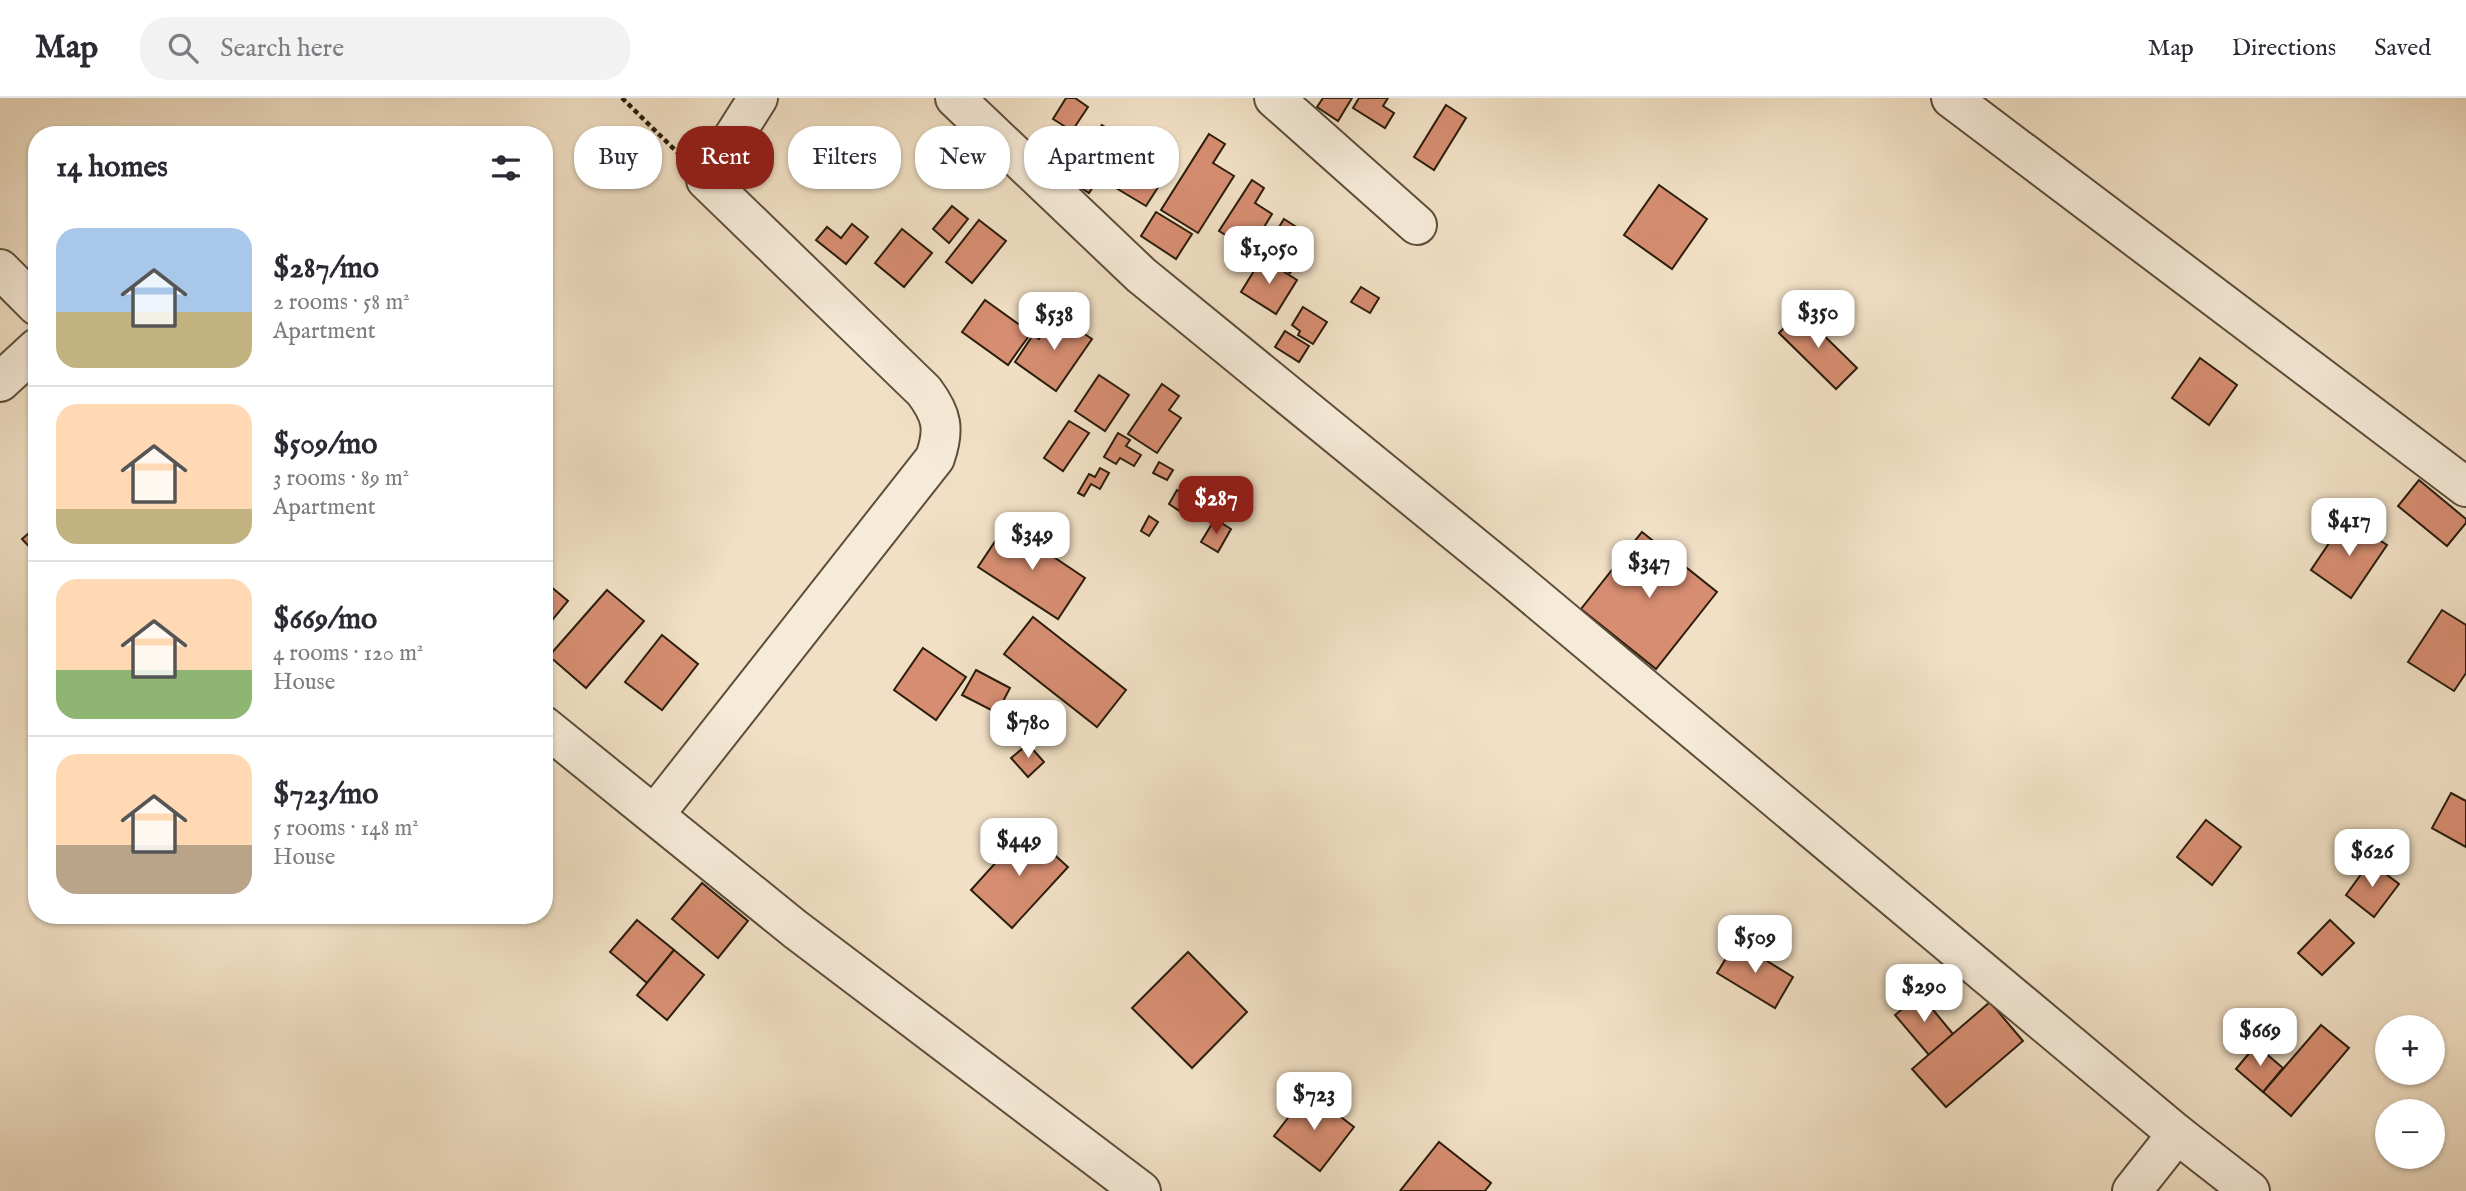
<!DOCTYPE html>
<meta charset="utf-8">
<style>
:root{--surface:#fff;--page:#f2f2f3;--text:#2b2b33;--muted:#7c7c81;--line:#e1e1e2;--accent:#8f2418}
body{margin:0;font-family:"IM FELL English",serif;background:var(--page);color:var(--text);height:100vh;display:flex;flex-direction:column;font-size:26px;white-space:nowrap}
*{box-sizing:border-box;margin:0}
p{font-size:23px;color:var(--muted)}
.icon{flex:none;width:38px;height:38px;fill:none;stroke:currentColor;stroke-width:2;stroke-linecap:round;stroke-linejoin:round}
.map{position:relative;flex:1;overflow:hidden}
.details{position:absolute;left:28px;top:28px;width:525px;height:798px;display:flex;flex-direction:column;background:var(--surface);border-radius:28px;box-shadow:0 2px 5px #0004}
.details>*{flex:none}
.top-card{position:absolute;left:574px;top:28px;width:665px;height:63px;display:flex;gap:14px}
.tools{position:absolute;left:2375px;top:917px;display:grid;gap:14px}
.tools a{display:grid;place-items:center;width:70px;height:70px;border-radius:50%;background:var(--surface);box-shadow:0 2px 5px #0004;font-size:35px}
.price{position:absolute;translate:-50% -60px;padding:0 16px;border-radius:14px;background:#fff;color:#222;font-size:23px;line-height:46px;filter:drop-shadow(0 2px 4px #0008)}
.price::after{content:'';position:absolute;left:50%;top:42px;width:21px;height:16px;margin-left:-10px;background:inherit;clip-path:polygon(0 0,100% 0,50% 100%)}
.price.active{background:var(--accent);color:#fff}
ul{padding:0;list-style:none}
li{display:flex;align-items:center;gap:21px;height:175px;padding:0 28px}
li+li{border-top:2px solid var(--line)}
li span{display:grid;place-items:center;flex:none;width:196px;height:140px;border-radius:21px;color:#555}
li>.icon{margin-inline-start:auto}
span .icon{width:84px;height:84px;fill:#fffc;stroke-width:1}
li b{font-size:30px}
h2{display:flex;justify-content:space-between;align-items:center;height:84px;padding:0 28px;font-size:30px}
.pill{padding:0 24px;border-radius:28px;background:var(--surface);box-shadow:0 2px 5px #0004;font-size:24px;line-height:63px}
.pill.active{background:var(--accent);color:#fff}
header{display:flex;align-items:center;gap:42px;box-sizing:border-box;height:98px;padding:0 35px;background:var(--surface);border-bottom:2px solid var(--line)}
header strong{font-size:33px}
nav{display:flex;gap:38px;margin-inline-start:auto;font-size:24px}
.search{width:490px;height:63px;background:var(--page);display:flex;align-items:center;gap:18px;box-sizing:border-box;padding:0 24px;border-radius:28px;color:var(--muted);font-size:26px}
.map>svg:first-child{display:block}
.building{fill:#d68d71;stroke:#2a1d0b;stroke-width:2}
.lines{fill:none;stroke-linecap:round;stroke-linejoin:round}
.street-casing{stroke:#5c4e3a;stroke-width:42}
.path{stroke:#2a1d0b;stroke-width:4.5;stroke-dasharray:5 3.5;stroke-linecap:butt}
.street{stroke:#f6ebd9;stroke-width:38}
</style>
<header>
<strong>Map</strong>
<div class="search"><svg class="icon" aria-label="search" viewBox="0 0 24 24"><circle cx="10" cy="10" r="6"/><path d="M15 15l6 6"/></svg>Search here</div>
<nav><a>Map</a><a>Directions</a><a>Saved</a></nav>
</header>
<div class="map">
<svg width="2466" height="1093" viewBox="0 0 2466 1093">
<rect width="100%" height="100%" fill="#f1e0c5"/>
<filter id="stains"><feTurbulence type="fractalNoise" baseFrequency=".00286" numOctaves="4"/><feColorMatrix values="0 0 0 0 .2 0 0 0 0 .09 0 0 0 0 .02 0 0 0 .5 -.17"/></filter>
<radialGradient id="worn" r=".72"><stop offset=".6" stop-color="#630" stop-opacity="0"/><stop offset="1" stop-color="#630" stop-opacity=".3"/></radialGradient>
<g class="building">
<path d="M1066 0H1075L1088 9 1072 33 1053 21Z"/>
<path d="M1323 0H1352L1338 23 1317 9Z"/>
<path d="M1359 0H1388L1383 8 1394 15 1385 30 1353 10Z"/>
<path d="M1446 7 1466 20 1434 72 1414 59Z"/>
<path d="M1102 27 1113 34 1108 42 1127 54 1109 83 1100 78 1089 95 1078 88 1088 71 1078 65Z"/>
<path d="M1209 36 1225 46 1213 65 1234 78 1198 135 1161 112Z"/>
<path d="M1129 58 1164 80 1146 108 1111 87Z"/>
<path d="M1252 82 1264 90 1255 105 1272 116 1250 152 1219 133Z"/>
<path d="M1659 87 1707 121 1672 171 1624 137Z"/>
<path d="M952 108 968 121 949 145 933 131Z"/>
<path d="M1156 114 1192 136 1176 161 1141 138Z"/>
<path d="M1284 121 1312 139 1290 175 1279 167 1284 157 1268 147Z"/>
<path d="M979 122 1006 143 972 185 946 164Z"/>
<path d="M852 126 868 139 846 166 816 142 827 129 841 140Z"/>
<path d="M902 131 932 155 904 189 875 165Z"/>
<path d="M1262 160 1297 182 1276 216 1241 194Z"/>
<path d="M1361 189 1379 200 1370 215 1351 204Z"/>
<path d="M985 202 1031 235 1008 267 962 234Z"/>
<path d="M1303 209 1327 224 1313 246 1298 237 1300 233 1292 227Z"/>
<path d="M1800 214 1857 270 1836 291 1779 235Z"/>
<path d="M1055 216 1092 241 1056 293 1015 264 1033 237 1039 241Z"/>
<path d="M1285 233 1309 248 1299 264 1275 249Z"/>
<path d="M2200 260 2237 287 2209 327 2172 300Z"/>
<path d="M1099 277 1129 297 1105 333 1075 313Z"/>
<path d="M1162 286 1179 298 1169 312 1181 320 1157 355 1128 336Z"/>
<path d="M1069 323 1089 335 1063 373 1044 360Z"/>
<path d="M1118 335 1130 342 1126 348 1141 357 1134 368 1120 360 1116 366 1104 359Z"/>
<path d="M1159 364 1173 372 1167 382 1153 375Z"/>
<path d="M1100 370 1109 375 1100 391 1091 386 1084 398 1078 395 1089 376 1095 379Z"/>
<path d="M2419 382 2466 421V425L2447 448 2398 408Z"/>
<path d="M1177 392 1189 399 1181 414 1169 406Z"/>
<path d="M1149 418 1158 424 1149 438 1141 433Z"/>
<path d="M2346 420 2387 447 2351 500 2311 472Z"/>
<path d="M1215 421 1231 431 1218 454 1201 444Z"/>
<path d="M1006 427 1085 480 1058 521 978 469Z"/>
<path d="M37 428V457L22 441Z"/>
<path d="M1642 434 1717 494 1656 571 1581 511Z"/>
<path d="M544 483 568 503 544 532Z"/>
<path d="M607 492 644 523 586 590 549 558Z"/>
<path d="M2442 512 2466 527V575L2454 593 2408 564Z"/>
<path d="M1033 519 1126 592 1097 629 1004 556Z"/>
<path d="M662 537 698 566 662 612 625 584Z"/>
<path d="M923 550 966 579 936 622 894 592Z"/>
<path d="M976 572 1010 590 997 615 962 597Z"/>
<path d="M1028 646 1044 664 1028 679 1011 660Z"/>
<path d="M2451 695 2466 703V749L2432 730Z"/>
<path d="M2206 722 2241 749 2212 787 2177 759Z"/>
<path d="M1026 731 1068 769 1012 830 971 792Z"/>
<path d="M2370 764 2399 786 2374 819 2346 797Z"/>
<path d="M702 785 748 823 718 860 672 821Z"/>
<path d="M637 822 674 852 647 885 610 854Z"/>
<path d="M2330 822 2354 845 2322 877 2298 855Z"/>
<path d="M1736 844 1793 879 1775 910 1717 875Z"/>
<path d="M674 852 704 877 667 922 637 897Z"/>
<path d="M1188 854 1247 914 1192 970 1132 910Z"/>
<path d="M1920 896 1953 936 1929 957 1895 917Z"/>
<path d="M1990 904 2023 943 1946 1009 1912 971Z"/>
<path d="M2321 927 2349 950 2291 1018 2263 994Z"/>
<path d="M2256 947 2283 970 2263 994 2236 971Z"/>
<path d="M1308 994 1354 1029 1320 1073 1274 1038Z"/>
<path d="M1439 1044 1491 1085 1485 1093H1400Z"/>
</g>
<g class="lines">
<defs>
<g id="street">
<path d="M955 0 1141 177 1511 479 2177 1036 2250 1093"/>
<path d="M1274 0 1417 127"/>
<path d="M1951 0 2466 389"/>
<path d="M0 171 37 208"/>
<path d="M0 284 37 250"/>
<path d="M544 628 795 831 1141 1093"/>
<path d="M655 716 935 360C945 331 942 317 924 293L706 82 758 0"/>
<path d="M2132 1093 2177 1036"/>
</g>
</defs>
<use href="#street" class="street-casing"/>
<path class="path" d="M622 0 679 56"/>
<use href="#street" class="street"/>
</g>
<rect width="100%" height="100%" filter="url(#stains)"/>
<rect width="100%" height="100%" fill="url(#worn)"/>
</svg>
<div class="tools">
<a>+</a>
<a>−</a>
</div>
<b class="price" style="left:1269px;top:188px">$1,050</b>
<b class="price" style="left:1818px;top:252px">$350</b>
<b class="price" style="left:1054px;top:254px">$538</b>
<b class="price active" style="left:1216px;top:438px">$287</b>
<b class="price" style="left:2349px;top:460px">$417</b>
<b class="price" style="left:1032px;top:474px">$349</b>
<b class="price" style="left:1649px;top:502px">$347</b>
<b class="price" style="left:1028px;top:662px">$780</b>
<b class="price" style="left:1019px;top:780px">$449</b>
<b class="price" style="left:2372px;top:791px">$626</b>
<b class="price" style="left:1755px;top:877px">$509</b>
<b class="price" style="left:1924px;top:926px">$290</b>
<b class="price" style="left:2260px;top:970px">$669</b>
<b class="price" style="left:1314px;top:1034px">$723</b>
<div class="top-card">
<a class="pill">Buy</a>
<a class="pill active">Rent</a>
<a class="pill">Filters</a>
<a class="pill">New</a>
<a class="pill">Apartment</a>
</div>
<section class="details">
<h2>14 homes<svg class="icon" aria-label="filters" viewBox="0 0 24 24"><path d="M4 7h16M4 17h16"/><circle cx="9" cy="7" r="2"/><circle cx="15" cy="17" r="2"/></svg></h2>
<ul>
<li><span style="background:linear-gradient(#a9c7e8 60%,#c2b280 0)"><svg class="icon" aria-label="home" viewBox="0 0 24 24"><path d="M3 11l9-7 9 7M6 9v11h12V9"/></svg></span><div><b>$287/mo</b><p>2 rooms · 58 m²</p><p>Apartment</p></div></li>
<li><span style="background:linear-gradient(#ffd9b3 75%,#c2b280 0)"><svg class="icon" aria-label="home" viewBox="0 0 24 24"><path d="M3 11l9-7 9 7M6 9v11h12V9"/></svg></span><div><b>$509/mo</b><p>3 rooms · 89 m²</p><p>Apartment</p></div></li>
<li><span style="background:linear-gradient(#ffd9b3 65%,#8fb573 0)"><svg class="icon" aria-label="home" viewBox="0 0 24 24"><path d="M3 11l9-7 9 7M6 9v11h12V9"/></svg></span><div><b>$669/mo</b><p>4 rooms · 120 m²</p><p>House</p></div></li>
<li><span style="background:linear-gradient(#ffd9b3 65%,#b9a48a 0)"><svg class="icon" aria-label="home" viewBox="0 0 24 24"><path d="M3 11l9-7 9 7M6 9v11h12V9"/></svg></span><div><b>$723/mo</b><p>5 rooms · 148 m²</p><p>House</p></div></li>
</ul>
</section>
</div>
